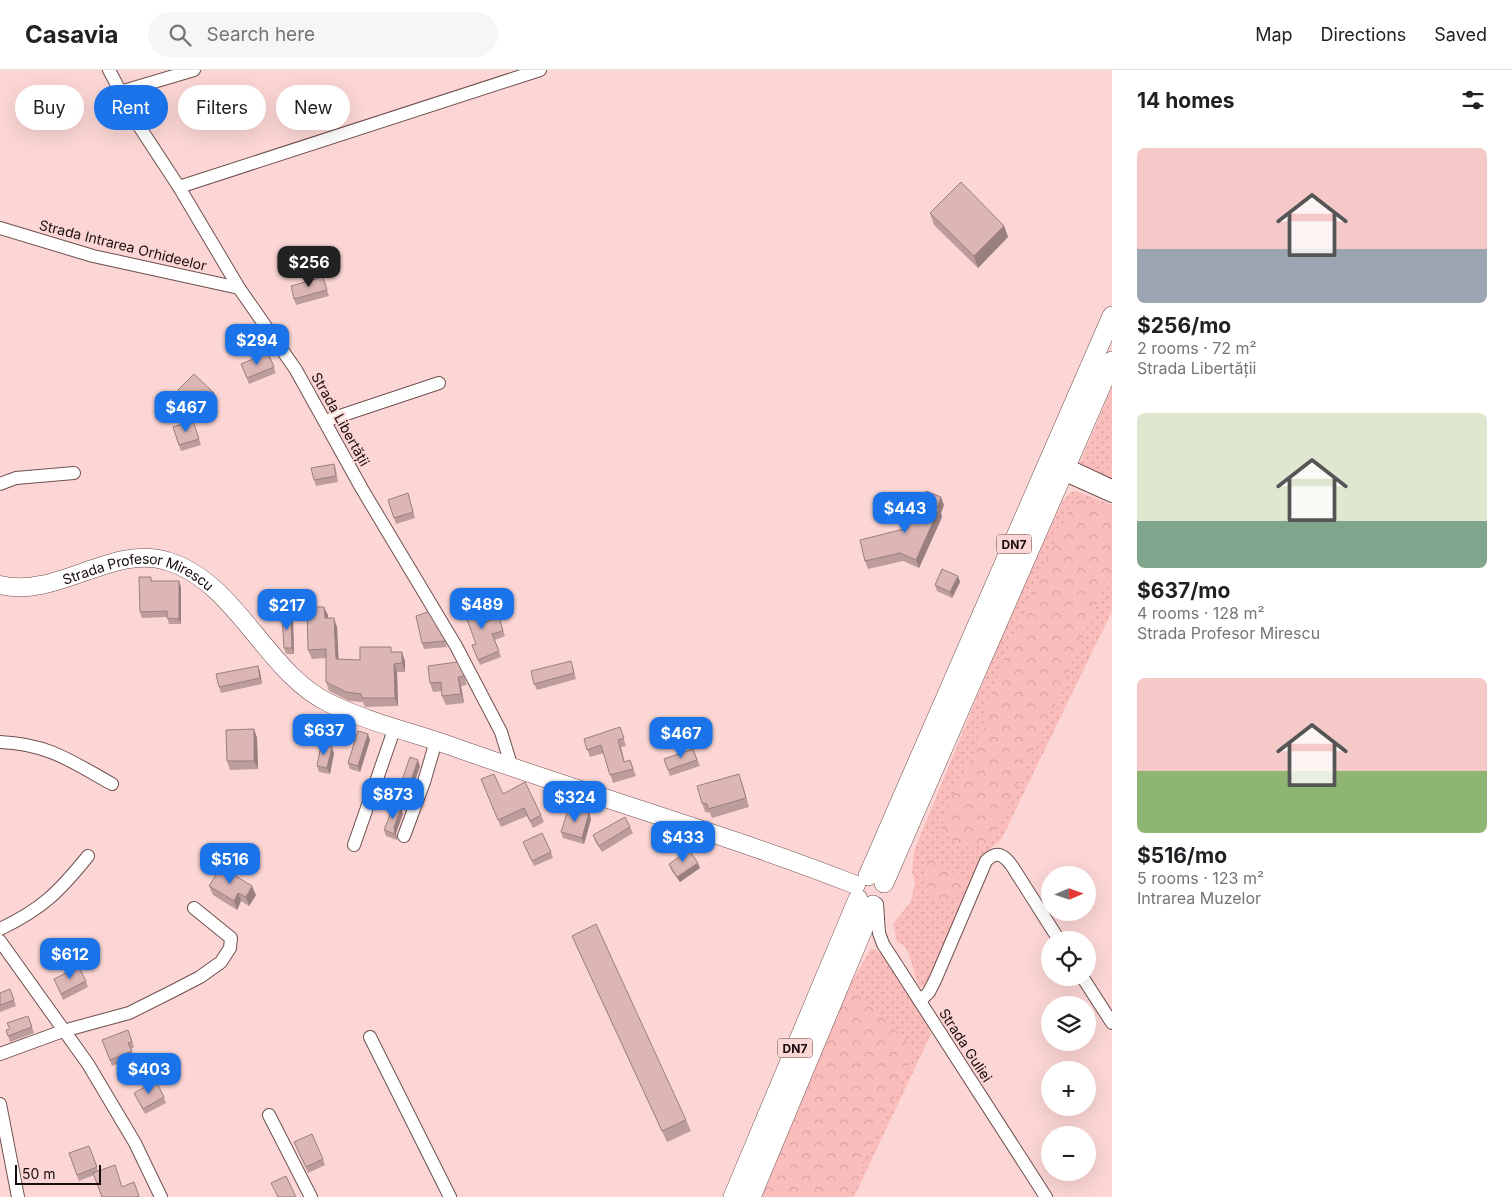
<!DOCTYPE html>
<meta charset="utf-8">
<style>
:root{--surface:#fff;--page:#f6f6f6;--text:#202124;--muted:#757577;--line:#e0e0e0;--accent:#1a73e8}
body{margin:0;font-family:Inter,sans-serif;background:var(--page);color:var(--text);height:100vh;display:flex;flex-direction:column;font-size:19px;white-space:nowrap}
*{box-sizing:border-box;margin:0}
p{font-size:16px;color:var(--muted)}
.icon{flex:none;width:28px;height:28px;fill:none;stroke:currentColor;stroke-width:2;stroke-linecap:round;stroke-linejoin:round}
.map{position:relative;flex:1;overflow:hidden}
.details{display:flex;flex-direction:column;background:var(--surface);width:400px}
.details>*{flex:none}
.hud{position:absolute;left:15px;top:15px;width:475px;height:45px;display:flex;gap:10px}
.needle{width:32px;rotate:88deg}
.tools{position:absolute;left:1041px;top:796px;display:grid;gap:10px}
.tools a{display:grid;place-items:center;width:55px;height:55px;border-radius:50%;background:var(--surface);box-shadow:0 5px 20px #0002;font-size:25px}
.scale{position:absolute;left:15px;bottom:12px;width:86px;box-sizing:border-box;padding-left:5px;border:2px solid #180c0c;border-top:0;font-size:14px;line-height:18px;white-space:nowrap;color:#180c0c;-webkit-text-stroke:4px #fbd6d4;paint-order:stroke}
.price{position:absolute;translate:-50% -42px;padding:0 11px;border-radius:10px;background:var(--accent);color:#fff;font-size:16px;line-height:32px;filter:drop-shadow(0 1px 2px #0008)}
.price::after{content:'';position:absolute;left:50%;top:30px;width:15px;height:11px;margin-left:-8px;background:inherit;clip-path:polygon(0 0,100% 0,50% 100%)}
.price.current{background:#222;color:#fff}
ul{padding:0;list-style:none}
li{display:grid;align-content:center;gap:10px;height:265px;padding:0 25px}
li span{display:grid;place-items:center;height:155px;border-radius:8px;color:#555}
li>.icon{margin-inline-start:auto}
span .icon{width:90px;height:90px;fill:#fffc;stroke-width:1}
li b{font-size:21px}
h2{display:flex;justify-content:space-between;align-items:center;height:60px;padding:0 25px;font-size:21px}
.pill{padding:0 18px;border-radius:22px;background:var(--surface);box-shadow:0 5px 20px #0002;font-size:18px;line-height:45px}
.pill.current{background:var(--accent);color:#fff}
header{display:flex;align-items:center;gap:30px;box-sizing:border-box;height:70px;padding:0 25px;background:var(--surface);border-bottom:1px solid var(--line)}
header strong{font-size:24px}
nav{display:flex;gap:28px;margin-inline-start:auto;font-size:18px}
.search{width:350px;height:45px;background:var(--page);display:flex;align-items:center;gap:12px;box-sizing:border-box;padding:0 18px;border-radius:28px;color:var(--muted);font-size:19px}
main{display:flex;flex:1;min-height:0}
.map>svg:first-child{display:block}
.grass{fill:url(#grass-dots)}
.forest{fill:url(#forest-crowns)}
.lines{fill:none;stroke-linecap:round;stroke-linejoin:round}
.street-casing{stroke:#6f504f;stroke-width:14}
.secondary-casing{stroke:#6f504f;stroke-width:19}
.primary-casing{stroke:#6f504f;stroke-width:20}
.street{stroke:#fff;stroke-width:12}
.secondary{stroke:#fff;stroke-width:18}
.primary{stroke:#fff;stroke-width:19}
.wall{fill:#bc9d9c}
.shaded-wall{fill:#997f7f}
.building{fill:#dbb6b5;stroke:#997f7f}
.labels{text-anchor:middle;dominant-baseline:central;stroke-width:4;stroke-linejoin:round;paint-order:stroke}
.shield{fill:#fbd6d4;stroke:#5c4948;stroke-width:1}
.shield-label{font-size:12px;font-weight:bold;fill:#180c0c}
.street-label{font-size:14px;fill:#180c0c;stroke:#fbd6d4}
</style>
<header>
<strong>Casavia</strong>
<div class="search"><svg class="icon" aria-label="search" viewBox="0 0 24 24"><circle cx="10" cy="10" r="6"/><path d="M15 15l6 6"/></svg>Search here</div>
<nav><a>Map</a><a>Directions</a><a>Saved</a></nav>
</header>
<main>
<div class="map">
<svg width="1112" height="1127" viewBox="0 0 1112 1127">
<defs>
<pattern id="grass-dots" width="8" height="8" patternUnits="userSpaceOnUse" patternTransform="scale(1.25)"><rect width="8" height="8" fill="#fbbdbb"/><path d="M2 2h.1M6 6h.1" fill="none" stroke="#d6a1a0" stroke-width="1.8" stroke-linecap="round"/></pattern>
<pattern id="forest-crowns" width="20" height="18" patternUnits="userSpaceOnUse" patternTransform="scale(1.25)"><rect width="20" height="18" fill="#fbbdbb"/><path d="M2 6a3 3 0 1 1 6 0M12 15a3 3 0 1 1 6 0" fill="none" stroke="#d6a1a0"/></pattern>
</defs>
<rect width="100%" height="100%" fill="#fbd6d4"/>
<g class="grass">
<path d="M1112 317V412L1079 395Z"/>
<path d="M1076 421 1112 435V541L1001 770 982 785 928 913 925 917H920C911 903 914 878 897 872L893 854 911 831 915 812 912 802 914 781 1007 554 1062 432 1071 422Z"/>
<path d="M874 879C890 883 923 947 931 964L854 1127H759L847 920 870 880Z"/>
</g>
<g class="forest">
<path d="M1081 430 1112 438V498L1056 632 994 766 984 774 973 778 957 773 941 762 945 740 980 670 984 656V645L1004 590 1072 433Z"/>
<path d="M931 789 963 809 964 820C952 837 939 835 924 823V795Z"/>
<path d="M852 922 860 925 907 972 911 991 846 1127H758L842 931 848 923Z"/>
</g>
<g class="lines">
<defs>
<g id="street">
<path d="M109 0 137 53 179 117 239 218 296 300 362 419 456 576 501 662 512 698"/>
<path d="M120 22 194 0"/>
<path d="M179 117 540 0"/>
<path d="M0 158 93 186 239 218"/>
<path d="M325 351 439 313"/>
<path d="M1067 395 1112 416"/>
<path d="M1063 404 1112 426"/>
<path d="M0 414 16 408 74 403"/>
<path d="M0 672C48 674 71 691 112 714"/>
<path d="M404 766 424 712 436 671"/>
<path d="M354 775 395 657"/>
<path d="M877 834 879 863 883 874 1046 1127"/>
<path d="M0 859C42 839 59 822 88 786"/>
<path d="M0 871 88 994 135 1073 161 1127"/>
<path d="M1083 908 1112 953"/>
<path d="M920 931 929 922 936 908 986 791C997 780 1004 785 1012 796L1059 870"/>
<path d="M370 967 450 1127"/>
<path d="M0 984 63 961 129 943 173 921 200 907 221 892 230 878 231 868 194 838"/>
<path d="M0 1034 18 1127"/>
<path d="M269 1045 311 1127"/>
</g>
<g id="secondary">
<path id="s1" d="M0 515C56 529 113 474 167 491 236 511 267 604 329 633 368 652 411 662 451 676 585 724 723 763 856 815"/>
</g>
<g id="primary">
<path d="M868 806 1112 246"/>
<path d="M884 813 1112 291"/>
<path d="M733 1127 858 829"/>
<path d="M751 1127 873 835"/>
</g>
</defs>
<use href="#street" class="street-casing"/>
<use href="#secondary" class="secondary-casing"/>
<use href="#primary" class="primary-casing"/>
<use href="#street" class="street"/>
<use href="#secondary" class="secondary"/>
<use href="#primary" class="primary"/>
</g>
<g class="wall">
<path d="M930 143 1004 156 1008 167 978 198 934 155Z"/>
<path d="M323 207 329 226 296 235 294 229Z"/>
<path d="M268 283 276 303 249 314 241 294Z"/>
<path d="M178 320 214 323 216 329 207 339 197 329 190 336 180 326Z"/>
<path d="M193 351 201 375 181 381 173 357Z"/>
<path d="M334 394 336 400 338 412 316 416 314 410Z"/>
<path d="M408 423 415 448 396 454 388 430Z"/>
<path d="M944 435 941 443 942 447 919 498 903 491 868 499 865 491 908 458 912 454Z"/>
<path d="M958 506 960 512 952 528 937 521 935 515Z"/>
<path d="M152 511 181 517V554H169L167 547 142 548 140 542Z"/>
<path d="M482 537 486 552 499 547 505 566 495 570 501 587 480 595 472 575 476 574Z"/>
<path d="M291 544 293 549 294 584H286L284 578Z"/>
<path d="M328 545V548L337 557 338 589 360 590 393 582 405 591V602H397L398 636 365 637 363 632 349 631 329 621 326 612V588L312 589 308 580Z"/>
<path d="M445 571 447 577 424 579 422 573Z"/>
<path d="M258 596 260 602 262 614 221 623 219 617Z"/>
<path d="M573 597 576 609 537 620 534 614Z"/>
<path d="M464 606 467 615 461 616 464 633 446 635 442 626V621L433 622 430 613Z"/>
<path d="M620 657 626 676 621 677 625 692 630 690 636 706 613 713 604 683 590 687 584 669Z"/>
<path d="M254 659 257 668 258 699 230 700 227 691Z"/>
<path d="M370 670 360 702 350 699 348 693Z"/>
<path d="M693 679 700 696 670 706 664 689Z"/>
<path d="M334 683 330 704 319 702 317 696Z"/>
<path d="M420 696 409 728 401 725 399 719Z"/>
<path d="M481 709 503 724 541 745 544 752 533 758 527 746 501 757Z"/>
<path d="M742 712 749 737 712 748 710 743 705 742 702 733Z"/>
<path d="M589 743 591 749 584 774 563 768 561 762Z"/>
<path d="M403 744 396 763 397 770 386 766 384 760Z"/>
<path d="M630 757 633 763 602 782 595 771 593 765Z"/>
<path d="M523 772 551 782 553 788 534 796Z"/>
<path d="M669 794 700 798 680 812 671 800Z"/>
<path d="M209 816 256 825 249 836 241 831 237 840 213 825Z"/>
<path d="M572 866 686 1050 691 1061 667 1072 577 877Z"/>
<path d="M54 909 86 911 88 917 63 930Z"/>
<path d="M0 923 14 930 16 936 0 942Z"/>
<path d="M28 946 34 963 10 972 6 960 10 959Z"/>
<path d="M128 960 134 977 131 979 134 987 112 996 102 970Z"/>
<path d="M134 1023 164 1027 166 1033 145 1044 137 1029Z"/>
<path d="M294 1072 323 1089 325 1095 308 1103Z"/>
<path d="M89 1076 98 1101 122 1117 134 1112 139 1127H102L94 1105 79 1111 69 1083Z"/>
</g>
<g class="shaded-wall">
<path d="M1004 156 1008 167 978 198 974 186Z"/>
<path d="M195 323 197 329 190 336 188 330Z"/>
<path d="M214 323 216 329 207 339 204 333Z"/>
<path d="M941 427 944 435 941 443 942 447 919 498 916 490Z"/>
<path d="M958 506 960 512 952 528 950 522Z"/>
<path d="M179 511 181 517V554L179 549Z"/>
<path d="M324 537 328 545V557L325 548Z"/>
<path d="M291 544 293 549 294 584 292 578Z"/>
<path d="M334 548 337 557 339 598 336 589Z"/>
<path d="M402 582 405 591V602L402 593Z"/>
<path d="M394 594 397 602 398 636 395 628Z"/>
<path d="M258 596 260 602 262 614 260 608Z"/>
<path d="M458 607 461 616 464 633 461 624Z"/>
<path d="M254 659 257 668 258 699 254 691Z"/>
<path d="M368 664 370 670 360 702 358 696Z"/>
<path d="M332 677 334 683 330 704 327 698Z"/>
<path d="M418 690 420 696 409 728 407 722Z"/>
<path d="M401 738 403 744 396 763 397 770 395 764 394 757Z"/>
<path d="M589 743 591 749 584 774 582 768Z"/>
<path d="M698 793 700 798 680 812 677 807Z"/>
<path d="M252 816 256 825 249 836 246 827Z"/>
<path d="M238 823 241 831 237 840 234 831Z"/>
</g>
<g class="building">
<path d="M961 112 1004 156 974 186 930 143Z"/>
<path d="M323 207 327 220 294 229 291 216Z"/>
<path d="M268 283 274 297 247 308 241 294Z"/>
<path d="M194 304 214 323 204 333 195 323 188 330 178 320Z"/>
<path d="M193 351 199 369 179 375 173 357Z"/>
<path d="M334 394 336 406 314 410 311 398Z"/>
<path d="M926 421 941 427 937 438 939 439 916 490 900 483 865 491 860 470 908 458 910 453 912 454Z"/>
<path d="M408 423 413 442 394 448 388 430Z"/>
<path d="M942 499 958 506 950 522 935 515Z"/>
<path d="M139 507H151V511H179V549L167 548V541L140 542Z"/>
<path d="M480 531 486 552 499 547 503 561 492 564 499 581 478 590 472 575 476 574 462 536Z"/>
<path d="M307 537H324L325 548H334L336 589 360 590V577H391V582H402V593L394 594 395 628H362L361 624 346 622 326 612V579L308 580Z"/>
<path d="M428 542 445 571 422 573 416 546Z"/>
<path d="M282 544H291L292 578H284Z"/>
<path d="M571 591 574 603 534 614 531 601Z"/>
<path d="M457 592 464 606 458 607 461 624 442 626 441 612 430 613 428 596Z"/>
<path d="M258 596 260 608 219 617 216 604Z"/>
<path d="M620 657 624 668 618 670 624 692 630 690 633 699 610 705 601 675 587 680 584 669Z"/>
<path d="M254 659V691H227L226 660Z"/>
<path d="M358 661 368 664 358 696 348 693Z"/>
<path d="M321 675 332 677 327 698 317 696Z"/>
<path d="M693 679 697 690 668 700 664 689Z"/>
<path d="M410 687 418 690 407 722 399 719Z"/>
<path d="M494 704 503 724 525 712 541 745 530 751 524 738 498 750 481 709Z"/>
<path d="M739 704 746 728 708 739 707 734 702 733 697 716Z"/>
<path d="M394 735 401 738 394 757 395 764 384 760Z"/>
<path d="M569 737 589 743 582 768 561 762Z"/>
<path d="M625 747 630 757 599 776 593 765Z"/>
<path d="M542 763 551 782 532 791 523 772Z"/>
<path d="M689 780 698 793 677 807 669 794Z"/>
<path d="M221 797 252 816 246 827 238 823 234 831 209 816Z"/>
<path d="M596 854 686 1050 662 1061 572 866Z"/>
<path d="M79 897 86 911 61 924 54 909Z"/>
<path d="M10 919 14 930 0 935V923Z"/>
<path d="M28 946 32 957 8 966 6 960 10 959 7 953Z"/>
<path d="M128 960 132 972 128 973 132 981 110 990 102 970Z"/>
<path d="M156 1011 164 1027 143 1039 134 1023Z"/>
<path d="M312 1064 323 1089 306 1097 294 1072Z"/>
<path d="M89 1076 97 1097 77 1105 69 1083Z"/>
<path d="M115 1095 122 1117 134 1112 139 1126 136 1127H102L93 1103Z"/>
<path d="M286 1106 296 1127H278L271 1113Z"/>
</g>
<g class="labels">
<g class="shield">
<rect x="996.5" y="464.5" width="35" height="19" rx="4"/>
<rect x="777.5" y="968.5" width="35" height="19" rx="4"/>
</g>
<g class="shield-label">
<text x="1014" y="474">DN7</text>
<text x="795" y="978">DN7</text>
</g>
<g class="street-label">
<text transform="translate(123 175) rotate(14)">Strada Intrarea Orhideelor</text>
<text transform="translate(341 349) rotate(61)">Strada Libertății</text>
<text stroke="none"><textPath href="#s1" startOffset="144">Strada Profesor Mirescu</textPath></text>
<text transform="translate(966 975) rotate(57)">Strada Guliei</text>
</g>
</g>
</svg>
<div class="tools">
<a><svg class="needle" viewBox="-14 -14 28 28"><path d="M0-13l5 13h-10z" fill="#e53935"/><path d="M0 13l5-13h-10z" fill="#757577"/></svg></a>
<a><svg class="icon" aria-label="locate" viewBox="0 0 24 24"><circle cx="12" cy="12" r="6"/><path d="M12 2v4M12 18v4M2 12h4M18 12h4"/></svg></a>
<a><svg class="icon" aria-label="layers" viewBox="0 0 24 24"><path d="M12 4l9 5-9 5-9-5zM3 14l9 5 9-5"/></svg></a>
<a>+</a>
<a>−</a>
</div>
<div class="scale">50 m</div>
<b class="price current" style="left:309px;top:218px">$256</b>
<b class="price" style="left:257px;top:296px">$294</b>
<b class="price" style="left:186px;top:363px">$467</b>
<b class="price" style="left:905px;top:464px">$443</b>
<b class="price" style="left:482px;top:560px">$489</b>
<b class="price" style="left:287px;top:561px">$217</b>
<b class="price" style="left:324px;top:686px">$637</b>
<b class="price" style="left:681px;top:689px">$467</b>
<b class="price" style="left:393px;top:750px">$873</b>
<b class="price" style="left:575px;top:753px">$324</b>
<b class="price" style="left:683px;top:793px">$433</b>
<b class="price" style="left:230px;top:815px">$516</b>
<b class="price" style="left:70px;top:910px">$612</b>
<b class="price" style="left:149px;top:1025px">$403</b>
<div class="hud">
<a class="pill">Buy</a>
<a class="pill current">Rent</a>
<a class="pill">Filters</a>
<a class="pill">New</a>
</div>
</div>
<section class="details">
<h2>14 homes<svg class="icon" aria-label="filters" viewBox="0 0 24 24"><path d="M4 7h16M4 17h16"/><circle cx="9" cy="7" r="2"/><circle cx="15" cy="17" r="2"/></svg></h2>
<ul>
<li><span style="background:linear-gradient(#f6c9c9 65%,#9aa5b1 0)"><svg class="icon" aria-label="home" viewBox="0 0 24 24"><path d="M3 11l9-7 9 7M6 9v11h12V9"/></svg></span><div><b>$256/mo</b><p>2 rooms · 72 m²</p><p>Strada Libertății</p></div></li>
<li><span style="background:linear-gradient(#dfe7d0 70%,#7fa58c 0)"><svg class="icon" aria-label="home" viewBox="0 0 24 24"><path d="M3 11l9-7 9 7M6 9v11h12V9"/></svg></span><div><b>$637/mo</b><p>4 rooms · 128 m²</p><p>Strada Profesor Mirescu</p></div></li>
<li><span style="background:linear-gradient(#f6c9c9 60%,#8fb573 0)"><svg class="icon" aria-label="home" viewBox="0 0 24 24"><path d="M3 11l9-7 9 7M6 9v11h12V9"/></svg></span><div><b>$516/mo</b><p>5 rooms · 123 m²</p><p>Intrarea Muzelor</p></div></li>
</ul>
</section>
</main>
